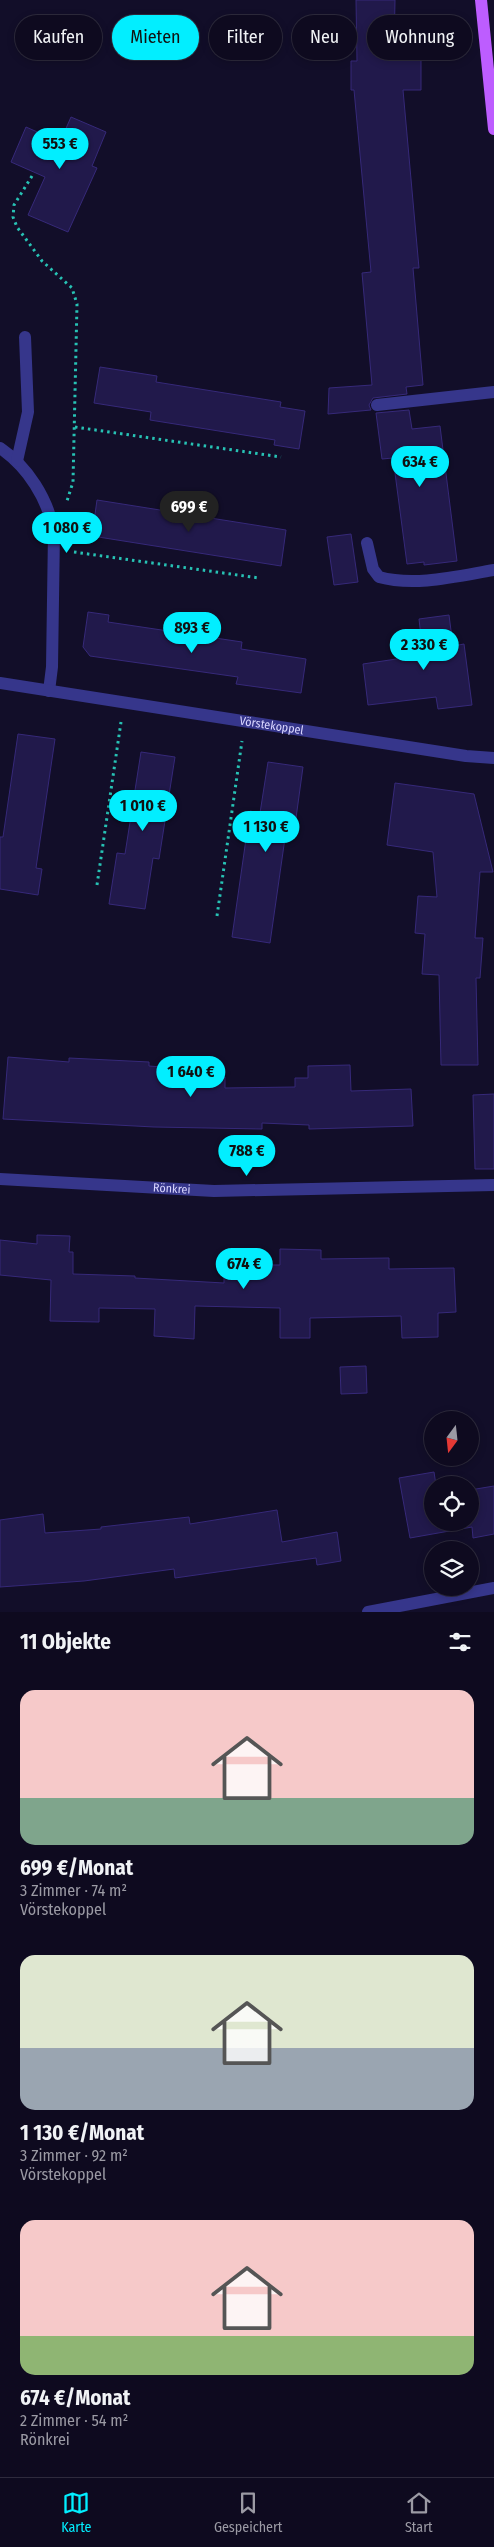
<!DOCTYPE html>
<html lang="de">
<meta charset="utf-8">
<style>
:root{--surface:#0e0a1f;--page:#171328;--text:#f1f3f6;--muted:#9b9aa4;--line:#2e2b3d;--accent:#02eeff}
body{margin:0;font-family:"Fira Sans Condensed",sans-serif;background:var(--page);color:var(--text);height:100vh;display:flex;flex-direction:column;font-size:19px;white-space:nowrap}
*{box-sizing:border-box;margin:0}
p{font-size:16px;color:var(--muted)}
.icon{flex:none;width:28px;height:28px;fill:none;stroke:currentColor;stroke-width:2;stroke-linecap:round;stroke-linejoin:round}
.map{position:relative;height:1612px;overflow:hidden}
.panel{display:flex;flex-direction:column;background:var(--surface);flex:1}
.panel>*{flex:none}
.guide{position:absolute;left:15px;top:15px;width:465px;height:45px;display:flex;gap:10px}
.needle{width:32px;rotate:195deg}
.controls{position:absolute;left:424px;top:1411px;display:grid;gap:10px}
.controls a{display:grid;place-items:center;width:55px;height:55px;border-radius:50%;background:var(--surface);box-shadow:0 2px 8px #0003,0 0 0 1px var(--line);font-size:25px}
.price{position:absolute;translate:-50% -42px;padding:0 11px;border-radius:18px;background:var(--accent);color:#111;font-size:16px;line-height:32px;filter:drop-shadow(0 1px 2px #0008)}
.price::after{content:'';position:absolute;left:50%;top:30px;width:15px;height:11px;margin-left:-8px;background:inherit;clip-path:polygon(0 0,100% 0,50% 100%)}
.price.on{background:#222;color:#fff}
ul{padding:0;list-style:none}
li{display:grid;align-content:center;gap:10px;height:265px;padding:0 20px}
li span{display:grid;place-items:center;height:155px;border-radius:15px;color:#555}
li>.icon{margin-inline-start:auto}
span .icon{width:90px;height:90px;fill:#fffc;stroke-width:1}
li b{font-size:21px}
h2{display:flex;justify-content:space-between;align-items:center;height:60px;padding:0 20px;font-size:21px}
.tag{padding:0 18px;border-radius:22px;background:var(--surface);box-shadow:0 2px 8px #0003,0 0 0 1px var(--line);font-size:18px;line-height:45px}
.tag.on{background:var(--accent);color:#111}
.tabs{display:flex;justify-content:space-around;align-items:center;height:70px;border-top:1px solid var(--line);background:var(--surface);font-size:14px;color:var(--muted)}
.tabs a{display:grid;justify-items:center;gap:2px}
.tabs .on{color:var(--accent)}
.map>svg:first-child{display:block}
.building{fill:#21194b;stroke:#362979}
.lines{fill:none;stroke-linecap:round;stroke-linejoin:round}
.path{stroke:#27c2b4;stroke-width:3;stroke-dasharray:2.5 4;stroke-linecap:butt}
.minor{stroke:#36368b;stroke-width:12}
.major{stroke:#bd5dff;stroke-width:12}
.labels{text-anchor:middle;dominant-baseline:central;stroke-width:5;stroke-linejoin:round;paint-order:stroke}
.street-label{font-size:12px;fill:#d9d6ff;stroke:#120e29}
</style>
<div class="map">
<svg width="494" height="1612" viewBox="0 0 494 1612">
<rect width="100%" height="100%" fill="#120e29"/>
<g class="building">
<path d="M356 0H395L394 49H421V90H403L419 268H413L423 385 406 387 407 394 373 398 369 405 371 410 328 414 329 388 372 385 362 273 371 272 354 90H351V61H357Z"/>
<path d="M71 117 106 132 92 166 97 168 68 232 28 215 45 177 11 162 26 127 60 142Z"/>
<path d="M100 367 157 376 156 382 281 402 280 407 305 411 299 449 274 445 275 440 150 420 151 412 94 403Z"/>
<path d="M409 410 412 429 440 426 457 561 424 565V562L407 564 393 458 382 459 376 413Z"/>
<path d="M97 500 286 530 281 566 92 536Z"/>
<path d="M351 534 358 582 334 585 327 537Z"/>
<path d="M88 612 109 615 108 622 242 642 241 649 306 659 301 693 236 684 238 677 90 656 83 647Z"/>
<path d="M449 615 453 646 464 644 472 705 438 709 436 697 368 705 363 664 423 655 419 619Z"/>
<path d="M18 734 55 739 36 868 42 869 38 895 0 889V837H3Z"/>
<path d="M141 752 175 757 159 859 153 858 145 909 109 904 117 853 125 854Z"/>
<path d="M268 762 303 767 296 818 288 817 270 943 232 937 250 811 260 813Z"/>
<path d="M395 783 474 794 493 872H480L475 938H483L480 978H476L478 1065H441L439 975 422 974 425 934 415 933 418 896 437 897 433 852 387 845Z"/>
<path d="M8 1057 69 1062V1058L149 1062V1066L162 1067 161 1075 225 1077V1088L295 1087V1078H308V1066L350 1065 351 1091 411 1089 413 1126 309 1129V1125L262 1123V1129L154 1127 3 1119Z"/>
<path d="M494 1094V1169H475L473 1095Z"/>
<path d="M37 1235 70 1236 69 1252H73V1274L135 1276V1278L224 1283V1265H280V1249L321 1250V1259L389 1258V1269L454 1268 456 1312 438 1313V1337L402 1338 401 1316 310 1318V1338H280V1308L195 1306 194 1339 154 1336 155 1309 99 1308V1322L50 1321 51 1280 0 1275V1240L37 1244Z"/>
<path d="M366 1366 367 1393 341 1394 340 1367Z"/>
<path d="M434 1472 436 1485H432V1522H470V1490L494 1486V1534L473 1538 472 1527 410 1538 399 1478Z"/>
<path d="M277 1510 282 1542 337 1532 341 1561 317 1565 316 1558 175 1578 174 1569 84 1581 0 1587V1520L43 1514 45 1533 101 1529V1527L189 1517 190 1524Z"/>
</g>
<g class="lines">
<g class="path">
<path d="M32 176 14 205 13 217 17 227 42 261 72 288 77 304 73 482 67 501"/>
<path d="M75 427 281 457"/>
<path d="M74 552 259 578"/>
<path d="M97 885 121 722"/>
<path d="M217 916 242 741"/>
</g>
<g class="minor">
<path d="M377 405 494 392"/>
<path d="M0 448C28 467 48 499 54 532L52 667 49 691"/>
<path d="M17 461 28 412 25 337"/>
<path d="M367 543 373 569 379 577C415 587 458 576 494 570"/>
<path id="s1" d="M0 683 466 756 494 758"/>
<path id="s2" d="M0 1179 214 1191 494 1185"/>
<path d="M368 1612 494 1588"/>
</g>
<path class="major" d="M481 0 494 129"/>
</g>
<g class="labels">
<g class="street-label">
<text stroke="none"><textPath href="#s1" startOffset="275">Vörstekoppel</textPath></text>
<text stroke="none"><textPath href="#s2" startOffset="172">Rönkrei</textPath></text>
</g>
</g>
</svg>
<div class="controls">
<a><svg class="needle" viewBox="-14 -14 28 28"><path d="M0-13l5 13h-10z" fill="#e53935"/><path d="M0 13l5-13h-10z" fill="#9b9aa4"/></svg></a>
<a><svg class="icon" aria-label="locate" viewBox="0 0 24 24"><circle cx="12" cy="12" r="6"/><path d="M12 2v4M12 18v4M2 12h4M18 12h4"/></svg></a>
<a><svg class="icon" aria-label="layers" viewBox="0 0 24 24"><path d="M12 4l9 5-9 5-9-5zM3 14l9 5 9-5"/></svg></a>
</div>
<b class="price" style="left:60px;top:170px">553 €</b>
<b class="price" style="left:420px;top:488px">634 €</b>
<b class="price on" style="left:189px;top:533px">699 €</b>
<b class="price" style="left:67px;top:554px">1 080 €</b>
<b class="price" style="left:192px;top:654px">893 €</b>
<b class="price" style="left:424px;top:671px">2 330 €</b>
<b class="price" style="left:143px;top:832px">1 010 €</b>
<b class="price" style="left:266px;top:853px">1 130 €</b>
<b class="price" style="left:191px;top:1098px">1 640 €</b>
<b class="price" style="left:247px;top:1177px">788 €</b>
<b class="price" style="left:244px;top:1290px">674 €</b>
<div class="guide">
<a class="tag">Kaufen</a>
<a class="tag on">Mieten</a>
<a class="tag">Filter</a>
<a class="tag">Neu</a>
<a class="tag">Wohnung</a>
</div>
</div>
<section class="panel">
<h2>11 Objekte<svg class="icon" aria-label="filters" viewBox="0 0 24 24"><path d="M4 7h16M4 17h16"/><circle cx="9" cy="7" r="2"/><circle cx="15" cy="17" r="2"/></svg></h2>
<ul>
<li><span style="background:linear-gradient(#f6c9c9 70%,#7fa58c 0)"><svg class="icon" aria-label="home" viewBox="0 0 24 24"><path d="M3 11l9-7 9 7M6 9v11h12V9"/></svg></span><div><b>699 €/Monat</b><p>3 Zimmer · 74 m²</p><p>Vörstekoppel</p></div></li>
<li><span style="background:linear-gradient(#dfe7d0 60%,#9aa5b1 0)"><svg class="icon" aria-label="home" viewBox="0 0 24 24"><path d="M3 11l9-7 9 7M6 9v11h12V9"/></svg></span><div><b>1 130 €/Monat</b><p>3 Zimmer · 92 m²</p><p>Vörstekoppel</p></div></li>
<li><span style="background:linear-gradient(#f6c9c9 75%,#8fb573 0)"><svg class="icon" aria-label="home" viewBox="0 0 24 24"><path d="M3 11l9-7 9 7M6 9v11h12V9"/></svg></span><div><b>674 €/Monat</b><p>2 Zimmer · 54 m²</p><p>Rönkrei</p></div></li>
</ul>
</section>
<nav class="tabs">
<a class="on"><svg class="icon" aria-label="map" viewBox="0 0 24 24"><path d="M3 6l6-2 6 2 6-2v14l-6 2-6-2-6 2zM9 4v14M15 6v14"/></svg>Karte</a>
<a><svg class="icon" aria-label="saved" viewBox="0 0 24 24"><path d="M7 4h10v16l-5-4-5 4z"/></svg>Gespeichert</a>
<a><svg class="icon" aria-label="home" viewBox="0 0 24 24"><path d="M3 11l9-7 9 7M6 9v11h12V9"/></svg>Start</a>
</nav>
